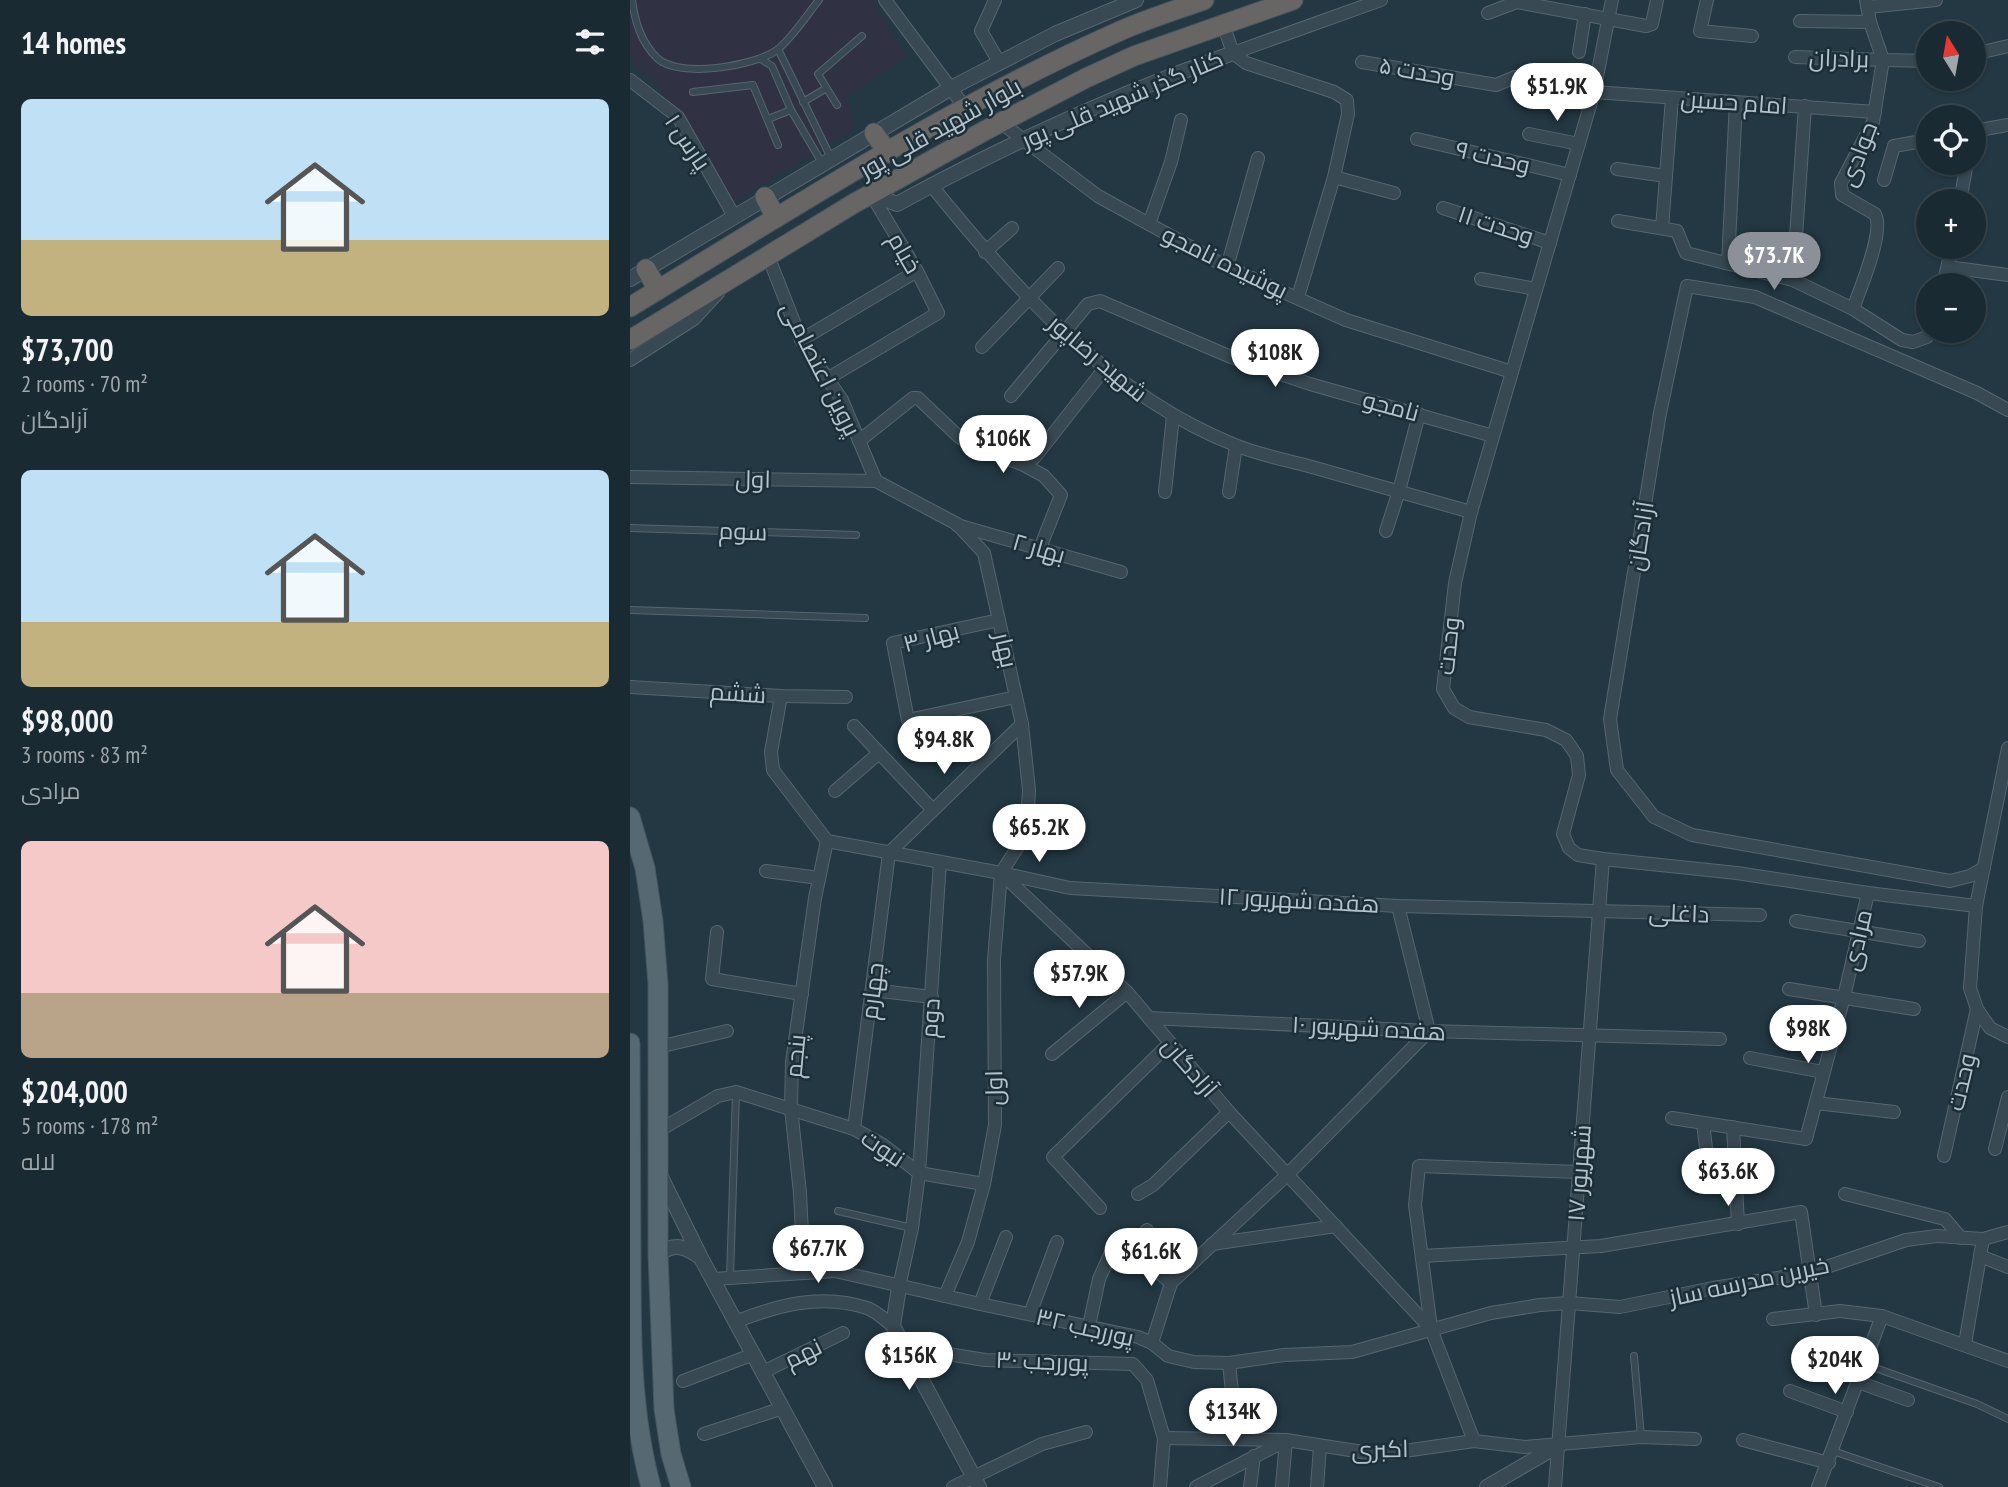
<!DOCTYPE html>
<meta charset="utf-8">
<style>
:root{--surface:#1a2a32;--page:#27363e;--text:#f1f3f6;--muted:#9fa7ac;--line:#38464d;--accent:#8c9099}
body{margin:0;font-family:"PT Sans Narrow",Cairo,sans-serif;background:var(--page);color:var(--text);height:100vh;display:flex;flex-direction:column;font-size:26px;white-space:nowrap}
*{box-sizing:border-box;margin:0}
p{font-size:23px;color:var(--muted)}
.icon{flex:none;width:38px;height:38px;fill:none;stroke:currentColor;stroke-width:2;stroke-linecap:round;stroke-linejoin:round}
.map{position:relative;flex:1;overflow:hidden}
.side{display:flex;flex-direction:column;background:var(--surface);width:630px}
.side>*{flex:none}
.needle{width:46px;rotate:349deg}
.controls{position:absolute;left:1286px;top:21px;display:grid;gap:14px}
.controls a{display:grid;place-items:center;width:70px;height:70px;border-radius:50%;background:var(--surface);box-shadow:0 2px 5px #0004,0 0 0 2px var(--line);font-size:35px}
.price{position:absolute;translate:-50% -60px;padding:0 16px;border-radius:24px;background:#fff;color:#222;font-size:23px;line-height:46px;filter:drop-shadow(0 2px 4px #0008)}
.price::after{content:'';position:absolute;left:50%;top:42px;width:21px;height:16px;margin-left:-10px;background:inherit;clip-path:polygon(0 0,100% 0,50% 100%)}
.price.selected{background:var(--accent);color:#fff}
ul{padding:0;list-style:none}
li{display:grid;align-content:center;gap:14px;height:371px;padding:0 21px}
li span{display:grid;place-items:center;height:217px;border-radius:10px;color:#555}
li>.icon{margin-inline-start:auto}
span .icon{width:126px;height:126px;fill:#fffc;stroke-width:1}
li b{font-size:30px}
h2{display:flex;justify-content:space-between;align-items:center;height:84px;padding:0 21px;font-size:30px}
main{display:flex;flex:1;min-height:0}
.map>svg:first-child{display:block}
.medical{fill:#303243}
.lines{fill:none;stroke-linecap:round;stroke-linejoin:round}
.service-casing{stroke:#566670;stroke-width:8}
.minor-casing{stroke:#566670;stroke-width:14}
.tertiary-casing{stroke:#566670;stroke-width:16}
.primary-casing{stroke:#44555f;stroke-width:21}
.trunk-casing{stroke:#42535d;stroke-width:21}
.service{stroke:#384953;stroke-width:6}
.minor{stroke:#384953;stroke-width:12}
.tertiary{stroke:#384953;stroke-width:14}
.primary{stroke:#566973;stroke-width:19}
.trunk{stroke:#686664;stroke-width:19}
.labels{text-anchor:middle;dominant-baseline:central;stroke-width:5;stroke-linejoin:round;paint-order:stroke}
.street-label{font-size:24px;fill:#b5c3cd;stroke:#1c2e38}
</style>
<main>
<section class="side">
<h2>14 homes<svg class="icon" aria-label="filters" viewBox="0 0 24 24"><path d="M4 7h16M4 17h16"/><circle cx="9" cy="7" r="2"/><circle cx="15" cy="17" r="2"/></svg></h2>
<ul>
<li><span style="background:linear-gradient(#bfe0f5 65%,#c2b280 0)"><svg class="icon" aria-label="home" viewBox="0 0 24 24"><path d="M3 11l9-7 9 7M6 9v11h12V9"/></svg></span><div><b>$73,700</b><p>2 rooms · 70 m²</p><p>آزادگان</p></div></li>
<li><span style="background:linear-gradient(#bfe0f5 70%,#c2b280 0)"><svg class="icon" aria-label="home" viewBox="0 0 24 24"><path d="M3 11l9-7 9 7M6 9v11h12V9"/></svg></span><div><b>$98,000</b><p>3 rooms · 83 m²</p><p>مرادی</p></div></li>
<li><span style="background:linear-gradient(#f6c9c9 70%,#b9a48a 0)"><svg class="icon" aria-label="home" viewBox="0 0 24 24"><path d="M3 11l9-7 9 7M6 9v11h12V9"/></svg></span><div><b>$204,000</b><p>5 rooms · 178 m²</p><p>لاله</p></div></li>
</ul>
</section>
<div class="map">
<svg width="1378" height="1487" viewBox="0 0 1378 1487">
<rect width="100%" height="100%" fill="#233843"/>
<path class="medical" d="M0 0H242L277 56 218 96 224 129 104 202 57 126 23 81 4 64 0 54Z"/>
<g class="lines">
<defs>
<g id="service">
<path d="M2 0C5 22 11 42 27 58 49 79 125 66 147 50 163 37 176 16 189 0"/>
<path d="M148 49 201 158"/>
<path d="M131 59 142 66 161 110 192 163"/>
<path d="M63 92 123 85 148 145"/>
<path d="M173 102 195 89"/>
<path d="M207 105 188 74 232 36"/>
<path d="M138 119 161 110"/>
<path d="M0 528 226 535"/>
<path d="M0 610 235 618"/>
<path d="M208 1211 282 1228"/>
<path d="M100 1278 106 1092"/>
<path d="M1004 1356 1011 1437"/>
<path d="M1234 1364 1347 1404 1378 1419"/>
<path d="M1203 1451 1309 1487"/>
</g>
<g id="minor">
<path d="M255 0 336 109"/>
<path d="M365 0 351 31 369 62"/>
<path d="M982 0 964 92 841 512 825 583 813 689 824 708 839 717 916 730 936 740 947 756 949 775 933 834 939 848 948 855 973 859 1107 873 1238 893 1346 906"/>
<path d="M1077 0 1070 31 1122 36"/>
<path d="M1236 0 1240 22 1253 60 1298 61"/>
<path d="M1238 7 1306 0"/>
<path d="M858 13 887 2 1016 26 1022 24 1027 0"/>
<path d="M1170 21 1240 22"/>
<path d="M593 24 603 53"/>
<path d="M949 52 955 14"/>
<path d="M603 53 616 63 704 92 717 100 718 114 704 177 668 297"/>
<path d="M603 53 751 0"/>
<path d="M1344 54 1378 46"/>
<path d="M1165 57 1253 60 1243 122 1211 183 1212 195 1245 214C1255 231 1230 289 1223 309"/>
<path d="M732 62 866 85 885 77 964 92 1245 112"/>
<path d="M0 80 48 117 104 216"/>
<path d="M370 122 468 196 597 267 716 320 882 372"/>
<path d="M1344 131 1378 125"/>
<path d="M899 134 949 144"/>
<path d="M787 139 940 175"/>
<path d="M987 169 1036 176"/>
<path d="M704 177 764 193"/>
<path d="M1254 180 1264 146 1298 140"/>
<path d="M301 185C385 289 479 395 605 445 629 455 657 460 682 467 735 482 788 497 841 512"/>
<path d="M1330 201 1337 163"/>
<path d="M813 208 920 243"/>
<path d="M988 221 1047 231 1056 253 1163 280 1223 309 1272 340 1283 342 1297 337 1299 331"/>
<path d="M519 224 541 162 551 120"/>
<path d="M1032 228 1042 98"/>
<path d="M355 252 382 228"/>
<path d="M138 256 171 340 212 400 246 481"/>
<path d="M1098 263 1106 102"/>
<path d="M597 267 628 158"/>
<path d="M1318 267 1378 275"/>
<path d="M851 279 906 289"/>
<path d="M1163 280 1175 106"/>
<path d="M1313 285 1322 247"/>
<path d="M171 340 287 271"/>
<path d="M352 347 428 268"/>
<path d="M0 360 64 319 88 293"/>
<path d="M197 379 308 313 287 271 241 194"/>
<path d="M381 396 458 304 470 301 601 357 680 384 863 436"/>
<path d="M229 441 283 398H288L329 437 349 448 394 465 405 457 475 368"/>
<path d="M394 465 414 476 431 495 410 548"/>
<path d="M0 477 246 481 327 524 354 553 392 724 399 790 397 825 389 845 371 873 364 960 365 1125 354 1184 338 1242 315 1296"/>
<path d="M535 492 543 416"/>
<path d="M599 492 606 446"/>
<path d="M327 525 491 572"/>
<path d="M756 531 769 491 789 414"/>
<path d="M369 620 263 643 278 720 386 697"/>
<path d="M0 687 151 696 216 697"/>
<path d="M151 696 141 752 143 770 197 841 371 873 440 888 768 906 1130 915"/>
<path d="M224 726 303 810"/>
<path d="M1378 748 1346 906 1340 988 1347 1009 1360 1028 1378 1037"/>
<path d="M205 791 249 753"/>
<path d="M310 862 289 1173 354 1184"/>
<path d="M1354 868 1340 876 1320 881 1062 835 1024 817 987 770 980 719 1030 413 1057 286 1125 297 1347 393 1378 410"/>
<path d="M136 871 189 878"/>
<path d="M373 875 497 992 599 1112 801 1329 844 1441"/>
<path d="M1166 921 1289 941"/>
<path d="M87 932 82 979 172 994"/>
<path d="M1159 989 1284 1009"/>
<path d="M242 990 302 997"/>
<path d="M519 1018 799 1031 1090 1039"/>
<path d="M28 1047 97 1031"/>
<path d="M422 1054 497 992"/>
<path d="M1120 1058 1193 1072"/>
<path d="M1186 1103 1264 1112"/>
<path d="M1042 1118 1176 1139 1214 997 1238 893"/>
<path d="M1073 1123 1079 1173"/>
<path d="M1103 1127 1108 1224"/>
<path d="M224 1129 259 853 392 724"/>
<path d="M28 1131 88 1096 106 1092 224 1129 253 1145 289 1173 282 1228 269 1287"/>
<path d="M1365 1149 1378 1097"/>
<path d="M1314 1156 1347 1009"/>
<path d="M508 1194 523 1185 599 1112"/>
<path d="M1215 1194 1315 1219 1331 1238"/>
<path d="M470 1208 423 1157 539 1044"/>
<path d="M582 1244 706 1226"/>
<path d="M496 1255 517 1230"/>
<path d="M792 1256 971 1246 1171 1212 1186 1315"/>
<path d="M1350 1256 1378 1267"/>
<path d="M174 1273 170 1193 161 1108 162 1062 185 898 197 841"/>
<path d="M84 1279 205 1271 350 1304 508 1337 522 1343 538 1356 564 1362 599 1363 654 1355 722 1352 861 1313 910 1305 939 1303 990 1307 1083 1288 1179 1273 1276 1240 1307 1236 1353 1239 1378 1232"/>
<path d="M541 1283 657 1175 799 1031 768 906"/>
<path d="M350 1304 376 1237"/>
<path d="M400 1314 427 1242"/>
<path d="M1143 1319 1210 1311 1252 1316 1378 1361"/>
<path d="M105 1322C148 1305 191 1293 237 1308 246 1311 255 1320 263 1326"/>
<path d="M459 1326 469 1279 483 1248 519 1264 541 1283 522 1343"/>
<path d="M801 1328 785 1205 789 1166 949 1172"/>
<path d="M1335 1344 1353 1239"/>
<path d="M275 1347 355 1360 503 1364 517 1380 534 1438 530 1487"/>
<path d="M599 1363 607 1439"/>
<path d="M133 1372 213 1333"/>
<path d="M53 1381 124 1354"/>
<path d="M1228 1382 1278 1400"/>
<path d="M1160 1391 1217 1412"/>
<path d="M74 1434 153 1408"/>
<path d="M534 1438 656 1440 739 1453H760L844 1441 895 1447 1011 1437 1065 1439"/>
<path d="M1113 1440 1199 1463"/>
<path d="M652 1486 656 1440"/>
<path d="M323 1487 412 1444 456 1432"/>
<path d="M566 1487 653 1442"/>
<path d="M620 1487 624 1456"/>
<path d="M687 1487 690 1447"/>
<path d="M925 1487 973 859"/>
<path d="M1188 1487 1252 1316"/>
</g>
<g id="tertiary">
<path d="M241 194 267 204C375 145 487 94 603 53"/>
<path d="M0 279 321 88 425 34 506 0"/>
<path d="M29 1173 71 1258 195 1487"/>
<path d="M28 1254C45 1243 55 1246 70 1257"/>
<path d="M269 1287 263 1326 349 1487"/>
<path d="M857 1487 929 1445"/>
</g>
<g id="primary">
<path d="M0 817 15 868 23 921 28 984V1254L34 1409 41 1454 51 1487"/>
<path d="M0 1043C1 1116 0 1190 1 1263 1 1338 1 1414 21 1487"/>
</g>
<g id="trunk">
<path d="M244 133 258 153"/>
<path d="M135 197 146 218"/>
<path d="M16 269 28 290"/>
<path d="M0 307C158 211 320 106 490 31 517 19 546 10 574 0"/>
<path d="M0 340 223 204 356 130 456 78 504 56 663 0"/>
</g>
</defs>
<use href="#service" class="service-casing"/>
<use href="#minor" class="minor-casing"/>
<use href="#tertiary" class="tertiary-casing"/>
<use href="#primary" class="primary-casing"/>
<use href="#trunk" class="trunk-casing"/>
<use href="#service" class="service"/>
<use href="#minor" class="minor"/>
<use href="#tertiary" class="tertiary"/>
<use href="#primary" class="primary"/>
<use href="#trunk" class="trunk"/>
</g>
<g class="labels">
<g class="street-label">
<text transform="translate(1209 58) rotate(2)">برادران</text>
<text transform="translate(787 71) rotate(10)">وحدت ۵</text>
<text transform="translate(492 99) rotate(-23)">کنار گذر شهید قلی پور</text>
<text transform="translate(1104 102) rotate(4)">امام حسین</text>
<text transform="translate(310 128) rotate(-29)">بلوار شهید قلی پور</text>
<text transform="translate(58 142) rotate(56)">پارس ۱</text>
<text transform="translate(1228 154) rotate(-69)">جوادی</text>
<text transform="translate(863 157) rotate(13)">وحدت ۹</text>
<text transform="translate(866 225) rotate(18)">وحدت ۱۱</text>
<text transform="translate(275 253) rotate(60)">خیام</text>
<text transform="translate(595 262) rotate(26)">پوشیده نامجو</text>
<text transform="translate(468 358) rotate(40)">شهید رضاپور</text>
<text transform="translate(191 369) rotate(63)">پروین اعتصامی</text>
<text transform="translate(761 406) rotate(15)">نامجو</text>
<text transform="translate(123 479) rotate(1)">اول</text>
<text transform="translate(113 531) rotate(2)">سوم</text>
<text transform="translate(1010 536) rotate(-81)">آزادگان</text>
<text transform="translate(409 548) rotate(16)">بهار ۲</text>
<text transform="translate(301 637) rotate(-15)">بهار ۳</text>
<text transform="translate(818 646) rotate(-84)">وحدت</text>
<text transform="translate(376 650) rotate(77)">بهار</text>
<text transform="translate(108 693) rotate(4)">ششم</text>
<text transform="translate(669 900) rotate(3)">هفده شهریور ۱۲</text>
<text transform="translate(1049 913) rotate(2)">داغلی</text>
<text transform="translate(1227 940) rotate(-77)">مرادی</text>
<text transform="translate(242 991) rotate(-83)">چهارم</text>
<text transform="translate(300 1018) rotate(-86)">دوم</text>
<text transform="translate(739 1028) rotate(3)">هفده شهریور ۱۰</text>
<text transform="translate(165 1056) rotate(-84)">پنجم</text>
<text transform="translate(560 1067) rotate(49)">آزادگان</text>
<text transform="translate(1331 1082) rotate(-77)">وحدت</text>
<text transform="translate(364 1088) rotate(-91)">اول</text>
<text transform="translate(253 1148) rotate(34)">نبوت</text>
<text transform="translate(949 1173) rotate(-86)">۱۷ شهریور</text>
<text transform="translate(1119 1281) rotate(-12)">خیرین مدرسه ساز</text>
<text transform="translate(455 1327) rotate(13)">پوررجب ۳۲</text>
<text transform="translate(173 1353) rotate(-26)">نهم</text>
<text transform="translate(412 1361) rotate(2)">پوررجب ۳۰</text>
<text transform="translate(750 1449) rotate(-1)">اکبری</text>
</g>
</g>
</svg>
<div class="controls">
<a><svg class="needle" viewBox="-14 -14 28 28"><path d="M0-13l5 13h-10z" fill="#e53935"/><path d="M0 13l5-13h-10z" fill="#9fa7ac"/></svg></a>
<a><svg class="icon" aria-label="locate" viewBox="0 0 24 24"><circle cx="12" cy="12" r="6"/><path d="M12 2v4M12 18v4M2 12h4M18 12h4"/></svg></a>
<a>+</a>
<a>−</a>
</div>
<b class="price" style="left:927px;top:123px">$51.9K</b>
<b class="price selected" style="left:1144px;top:292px">$73.7K</b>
<b class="price" style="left:645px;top:389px">$108K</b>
<b class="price" style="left:373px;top:475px">$106K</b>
<b class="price" style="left:314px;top:776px">$94.8K</b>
<b class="price" style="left:409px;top:864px">$65.2K</b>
<b class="price" style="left:449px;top:1010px">$57.9K</b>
<b class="price" style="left:1178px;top:1065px">$98K</b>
<b class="price" style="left:1098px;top:1208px">$63.6K</b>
<b class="price" style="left:188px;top:1285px">$67.7K</b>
<b class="price" style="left:521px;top:1288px">$61.6K</b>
<b class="price" style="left:279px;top:1392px">$156K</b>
<b class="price" style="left:1205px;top:1396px">$204K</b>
<b class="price" style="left:603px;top:1448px">$134K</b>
</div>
</main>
